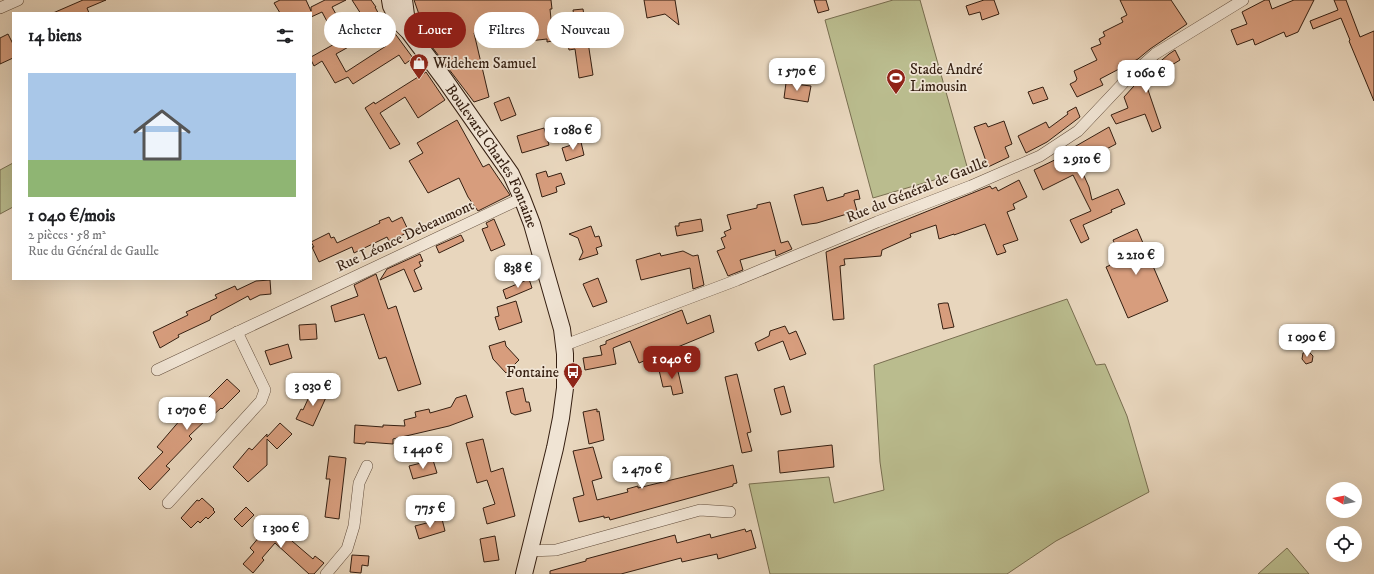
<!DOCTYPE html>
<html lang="fr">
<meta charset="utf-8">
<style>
:root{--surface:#fff;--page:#f6f6f6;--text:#202124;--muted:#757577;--line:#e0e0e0;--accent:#8f2418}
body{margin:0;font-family:"IM FELL DW Pica",serif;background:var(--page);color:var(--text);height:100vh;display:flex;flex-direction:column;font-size:15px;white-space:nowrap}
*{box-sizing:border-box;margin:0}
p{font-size:13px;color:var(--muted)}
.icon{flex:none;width:22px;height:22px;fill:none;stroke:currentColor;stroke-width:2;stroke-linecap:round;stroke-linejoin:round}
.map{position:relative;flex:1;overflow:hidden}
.panel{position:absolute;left:12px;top:12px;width:300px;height:268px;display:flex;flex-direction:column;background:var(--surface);border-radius:0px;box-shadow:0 4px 16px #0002}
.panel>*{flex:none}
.banner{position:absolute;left:324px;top:12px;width:380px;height:36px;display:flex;gap:8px}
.needle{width:26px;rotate:279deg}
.controls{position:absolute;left:1326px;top:482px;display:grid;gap:8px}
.controls a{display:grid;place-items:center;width:36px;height:36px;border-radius:50%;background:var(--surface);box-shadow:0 4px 16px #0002;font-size:20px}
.price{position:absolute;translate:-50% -34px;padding:0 9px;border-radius:8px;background:#fff;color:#222;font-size:13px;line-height:26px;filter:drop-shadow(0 1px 2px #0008)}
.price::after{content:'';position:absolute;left:50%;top:24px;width:12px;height:9px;margin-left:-6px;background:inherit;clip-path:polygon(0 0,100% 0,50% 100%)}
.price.on{background:var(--accent);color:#fff}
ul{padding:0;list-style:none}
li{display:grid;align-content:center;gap:8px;height:212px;padding:0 16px}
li+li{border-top:1px solid var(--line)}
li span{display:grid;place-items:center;height:124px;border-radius:0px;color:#555}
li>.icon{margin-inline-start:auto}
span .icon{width:72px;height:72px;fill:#fffc;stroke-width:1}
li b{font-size:17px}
h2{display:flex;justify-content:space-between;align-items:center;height:48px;padding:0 16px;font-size:17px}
.pill{padding:0 14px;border-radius:18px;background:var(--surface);box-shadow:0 4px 16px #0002;font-size:14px;line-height:36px}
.pill.on{background:var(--accent);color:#fff}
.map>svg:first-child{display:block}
.green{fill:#babc8e;stroke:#786e50}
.building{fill:#d79d7d;stroke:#351f11;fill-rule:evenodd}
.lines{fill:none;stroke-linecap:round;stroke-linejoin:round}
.street-casing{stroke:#624d3c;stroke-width:12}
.secondary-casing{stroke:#351f11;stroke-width:18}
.street{stroke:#f0e4d4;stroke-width:11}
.secondary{stroke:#f0e4d4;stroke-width:16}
.labels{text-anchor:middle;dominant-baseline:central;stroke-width:3.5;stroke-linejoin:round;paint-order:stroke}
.poi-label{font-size:15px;fill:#351f11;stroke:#f0e4d4;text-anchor:start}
.street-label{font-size:15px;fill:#351f11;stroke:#f0e4d4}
</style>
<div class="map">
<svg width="1374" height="574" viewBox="0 0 1374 574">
<rect width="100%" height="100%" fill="#e8d6bd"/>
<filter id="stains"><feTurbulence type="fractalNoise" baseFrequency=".005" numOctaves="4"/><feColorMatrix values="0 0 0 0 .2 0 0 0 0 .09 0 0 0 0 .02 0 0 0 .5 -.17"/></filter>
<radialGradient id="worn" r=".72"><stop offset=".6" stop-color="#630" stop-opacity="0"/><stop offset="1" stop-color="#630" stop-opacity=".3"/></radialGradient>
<g class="green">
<path d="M893 0H920L968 170 873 198 825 20Z"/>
<path d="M13 163V207L0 214V170Z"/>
<path d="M1067 299 1096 365 1105 364 1127 416 1149 492 1056 541 1007 574H770L749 484 829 477 834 503 884 490 880 462 874 365Z"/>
<path d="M1287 548 1309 574H1258Z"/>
</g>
<g class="building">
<path d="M83 0H106L87 8 89 13H53Z"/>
<path d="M280 0H306L311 11V7L325 0H346L332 7 348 36 368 25 352 0H371L376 7H375L385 26 388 24 413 58 405 64 399 55 353 84 348 77 335 83 322 61 314 66 311 60V57L338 42 322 12 311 17V13H280L274 3ZM375 32 386 46 346 72 336 54Z"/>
<path d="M414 0H551L552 9H550L552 29H556L557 40 547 42V39L529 41 527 19 503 20V29H484L474 33 489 97 474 102 429 43Z"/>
<path d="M644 0H675L679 25 665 14 647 18Z"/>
<path d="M814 0H826L829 10 818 13Z"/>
<path d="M984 0H994L999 14 982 20 980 12 969 15 966 6Z"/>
<path d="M1120 0H1171L1187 24 1150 49 1138 59 1100 79 1103 85 1077 97 1070 84 1076 81V80L1077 79 1074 71 1097 60 1091 48 1101 44 1099 39 1105 36 1103 32 1123 22 1121 18 1127 15Z"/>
<path d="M1265 0H1269L1272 9 1294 0H1314L1298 32 1286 37 1284 32 1255 45 1253 39 1237 45 1231 30 1247 24 1242 12Z"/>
<path d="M1334 0H1346L1360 37 1374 31V101L1349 41 1350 40 1341 18 1313 29 1310 21 1338 10Z"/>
<path d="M583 9 593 75 579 78 575 49 569 50 567 38 577 37 573 10Z"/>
<path d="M8 34 13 44V58L0 64V38Z"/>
<path d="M1175 50 1180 60 1167 68 1171 76 1147 87 1161 128 1152 132 1145 114 1116 124 1111 115 1128 108 1124 97 1143 76 1169 54Z"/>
<path d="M426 72 445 100 418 118 405 97 380 113 400 144 390 149 365 108 374 102 375 104Z"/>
<path d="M786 83 811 86 808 102 784 98Z"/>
<path d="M1043 87 1048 99 1033 104 1028 92Z"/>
<path d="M509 97 516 115 501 121 494 103Z"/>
<path d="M1076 107 1080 117 1047 142 1026 153 1018 136 1046 122 1049 128 1068 114 1067 112Z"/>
<path d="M457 120 483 167 489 164 510 195 478 211 468 197 459 178 428 193 409 161 423 153 417 143Z"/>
<path d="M1004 121 1012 144 1005 147 1009 157 988 167 974 127 986 123 988 127Z"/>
<path d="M1109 127 1116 144 1097 154 1095 149 1077 160 1089 187 1092 200 1118 189 1125 204 1111 210 1112 212 1083 225 1089 239 1081 243 1070 220 1091 211 1073 175 1043 190 1034 170 1063 156 1062 154Z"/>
<path d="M544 128 549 145 522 153 517 136Z"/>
<path d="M581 142 584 155 566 161 562 148Z"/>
<path d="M546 171 548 177 561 173 565 184 556 187 557 192 542 197 536 174Z"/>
<path d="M1019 180 1027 197 1013 204 1015 209 1007 212 1018 240 1003 245 1006 252 997 255 985 224 954 235V234L939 239 936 225 910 234 911 237 882 250 881 256 844 259 845 265 840 266 844 319 833 320 826 252 990 186 992 189 996 187 998 191Z"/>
<path d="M823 187 827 201 844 196V194L858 190 860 199 854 200 857 211 817 223 802 225 794 195Z"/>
<path d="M770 202 781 243 788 241 792 249 776 256 775 250 740 260 743 270 728 276 717 251 725 248 721 238 726 236 724 232 731 229 727 215 757 208V205Z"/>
<path d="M389 217 392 222 402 217 409 232 389 241 387 237 354 253 352 247 319 262 312 247H314L311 242 329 233 331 238 334 237 337 243 380 223 379 221Z"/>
<path d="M494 219 505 245 491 251 482 229 488 227 486 223Z"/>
<path d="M701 219 703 231 677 236 675 226H679V223Z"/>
<path d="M591 226 595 237 599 236 602 246 596 248 598 254 579 260 583 252 578 238 569 234Z"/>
<path d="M1137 229 1168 301 1128 318 1106 267 1122 260 1113 240Z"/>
<path d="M461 235 464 241 439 253 436 246Z"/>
<path d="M683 251 693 256 698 255 704 285 693 289 690 268 641 280 636 260 660 253 661 256Z"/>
<path d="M420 254 423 261 419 262 421 266 414 270 422 289 414 292 404 269 380 280 387 269Z"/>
<path d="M376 274 388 309 396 306 421 384 398 391 386 357 379 359 364 314 335 322 331 306 358 296 354 285Z"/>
<path d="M598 278 607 302 593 307 583 284Z"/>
<path d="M529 279 532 288 506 299 503 290Z"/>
<path d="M270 280 271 294 260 295 250 300 248 296 211 316 210 320 178 335 179 337 160 348 153 332 188 315 186 312 217 298 215 295 235 286 237 290 256 281Z"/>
<path d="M516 301 522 322 499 330 495 317 499 316 497 307Z"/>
<path d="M944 303H948L954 327 943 329 938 304Z"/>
<path d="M682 310 687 324 710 315 714 332 639 363 630 341 613 348 616 364 585 370 583 358 602 355 600 346 606 344V341Z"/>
<path d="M316 324 317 339 300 340 299 325Z"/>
<path d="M785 326 789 334 796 331 806 354 790 360 783 341 758 351 755 343 769 336 770 331Z"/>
<path d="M505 341 506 346 519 360 506 373 493 359 489 346Z"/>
<path d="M288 344 292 358 270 365 265 351Z"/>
<path d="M1309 352 1313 356 1312 362 1306 364 1302 359 1303 353Z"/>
<path d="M677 367 683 393 673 395 671 386 663 387 659 370Z"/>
<path d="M737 374 751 432 747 433 752 451 742 453 725 377Z"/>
<path d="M227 379 240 391 222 409 221 408 209 419 208 418 189 436 192 439 166 466 170 469 150 490 138 478 163 452 157 447 187 412 184 408 191 401 197 406 203 399 205 401Z"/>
<path d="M314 386 328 393 313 426 296 419 301 409 303 410Z"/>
<path d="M784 386 791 412 781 415 774 389Z"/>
<path d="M523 388 526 402H529L531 411 515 415 511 413 506 392Z"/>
<path d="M466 395 473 417 449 426 393 439V444L366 442 365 444 354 443 355 425 383 427V425L405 426 404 420 416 417 415 412 429 409 430 413 451 407 456 398Z"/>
<path d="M597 409V412L599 411 604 440 589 444 583 412Z"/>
<path d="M280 423 292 434 277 449 267 439V465L248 482 233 467 249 448 252 450 267 434V437Z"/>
<path d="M483 439 491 472 503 468 515 516 487 524 483 508 495 504 487 480 477 483 466 443Z"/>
<path d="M832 445 834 467 780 473 778 451Z"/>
<path d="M593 447 602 478 592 481 597 500 628 492 627 489 638 486V488L733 465 737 483 733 484V486L610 520 609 517 604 518V516L579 522 573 498 584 495 573 451Z"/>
<path d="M329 456 346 458 339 519 325 517 330 479H326Z"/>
<path d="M433 460 437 473 413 479 409 466Z"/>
<path d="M202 498 214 509 213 510 215 512 208 519 206 517 200 523 198 521 191 528 181 518 197 500 199 501Z"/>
<path d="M246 507 254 515 242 527 234 519Z"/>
<path d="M275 518 292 532 289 536 293 539 292 541 313 559 315 556 324 563 314 574H309L275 543 262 558 264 560 253 573 243 564 254 552 250 548Z"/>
<path d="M442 519 445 531 419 539 415 526Z"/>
<path d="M745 529 746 532 751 530 756 548 718 559 717 554 682 562 681 558 621 574H550V571L586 561V559L675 535 677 543 710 534 711 538Z"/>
<path d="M495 536 499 560 484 562 480 539Z"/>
<path d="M352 555 369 556 368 566 362 565 361 573 350 572Z"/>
</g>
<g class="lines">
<defs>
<g id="street">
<path d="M0 8 18 0"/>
<path d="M565 345 737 280 877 222 971 186 1040 156 1078 131 1127 79 1155 54 1243 0"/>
<path d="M157 370 522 198"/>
<path d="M168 503 261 401 265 390 237 332"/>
<path d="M528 551 556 550 700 510 730 512"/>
<path d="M326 574 347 549 354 526 359 483 367 466"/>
</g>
<g id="secondary">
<path id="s1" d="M390 0 391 6 399 22 409 32 445 80 511 174 522 198 532 224 562 329 565 354V388L561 418 555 448 524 574"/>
<path d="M404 0 408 30"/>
</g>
</defs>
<use href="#street" class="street-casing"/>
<use href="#secondary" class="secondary-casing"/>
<use href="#street" class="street"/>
<use href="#secondary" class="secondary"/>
</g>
<defs>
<symbol id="shop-pin" viewBox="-11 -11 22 30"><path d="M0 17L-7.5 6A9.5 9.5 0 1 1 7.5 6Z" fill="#8f2418" stroke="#f0e4d4"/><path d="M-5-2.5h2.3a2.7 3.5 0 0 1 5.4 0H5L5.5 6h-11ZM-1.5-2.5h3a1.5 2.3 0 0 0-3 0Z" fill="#fff"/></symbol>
<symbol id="stadium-pin" viewBox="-11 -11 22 30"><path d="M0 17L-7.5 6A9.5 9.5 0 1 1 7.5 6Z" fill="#8f2418" stroke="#f0e4d4"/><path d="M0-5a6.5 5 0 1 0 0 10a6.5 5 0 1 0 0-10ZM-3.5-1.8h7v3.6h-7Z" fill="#fff"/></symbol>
<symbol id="bus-pin" viewBox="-11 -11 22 30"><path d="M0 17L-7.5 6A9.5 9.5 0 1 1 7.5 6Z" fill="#8f2418" stroke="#f0e4d4"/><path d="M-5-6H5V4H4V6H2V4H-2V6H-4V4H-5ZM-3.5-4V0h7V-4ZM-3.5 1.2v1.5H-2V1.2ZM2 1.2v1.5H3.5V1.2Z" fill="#fff"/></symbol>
</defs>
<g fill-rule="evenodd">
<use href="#shop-pin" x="408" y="52" width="22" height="30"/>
<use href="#stadium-pin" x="885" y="67" width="22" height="30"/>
<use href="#bus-pin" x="562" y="361" width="22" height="30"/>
</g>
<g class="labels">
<g class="poi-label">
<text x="433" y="63">Widehem Samuel</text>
<text x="910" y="69">Stade André<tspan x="910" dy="17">Limousin</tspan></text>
<text x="559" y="372" text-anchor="end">Fontaine</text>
</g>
<g class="street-label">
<text stroke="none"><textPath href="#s1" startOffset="188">Boulevard Charles Fontaine</textPath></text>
<text transform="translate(917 190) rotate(-22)">Rue du Général de Gaulle</text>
<text transform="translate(405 236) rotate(-25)">Rue Léonce Debeaumont</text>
</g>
</g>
<rect width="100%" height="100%" filter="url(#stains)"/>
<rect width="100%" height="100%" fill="url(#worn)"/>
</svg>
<div class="controls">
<a><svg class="needle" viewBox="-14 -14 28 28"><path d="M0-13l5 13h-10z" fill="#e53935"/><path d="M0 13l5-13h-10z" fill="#757577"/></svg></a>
<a><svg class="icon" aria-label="locate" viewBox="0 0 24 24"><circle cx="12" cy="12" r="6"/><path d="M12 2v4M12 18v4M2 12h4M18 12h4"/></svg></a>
</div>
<b class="price" style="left:797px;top:92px">1 570 €</b>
<b class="price" style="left:1146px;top:94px">1 060 €</b>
<b class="price" style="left:573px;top:151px">1 080 €</b>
<b class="price" style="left:1082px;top:180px">2 910 €</b>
<b class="price" style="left:1136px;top:276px">2 210 €</b>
<b class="price" style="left:518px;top:289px">838 €</b>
<b class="price" style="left:1307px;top:358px">1 090 €</b>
<b class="price on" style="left:672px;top:380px">1 040 €</b>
<b class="price" style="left:313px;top:407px">3 030 €</b>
<b class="price" style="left:187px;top:431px">1 070 €</b>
<b class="price" style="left:423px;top:470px">1 440 €</b>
<b class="price" style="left:642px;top:490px">2 470 €</b>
<b class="price" style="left:430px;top:529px">775 €</b>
<b class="price" style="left:281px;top:549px">1 300 €</b>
<div class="banner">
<a class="pill">Acheter</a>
<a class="pill on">Louer</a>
<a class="pill">Filtres</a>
<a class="pill">Nouveau</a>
</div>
<section class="panel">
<h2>14 biens<svg class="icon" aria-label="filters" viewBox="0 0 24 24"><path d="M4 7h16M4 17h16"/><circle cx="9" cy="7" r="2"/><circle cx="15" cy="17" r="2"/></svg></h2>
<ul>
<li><span style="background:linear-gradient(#a9c7e8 70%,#8fb573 0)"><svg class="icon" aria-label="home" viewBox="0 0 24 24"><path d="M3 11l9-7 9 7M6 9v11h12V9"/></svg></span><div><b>1 040 €/mois</b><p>2 pièces · 58 m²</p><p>Rue du Général de Gaulle</p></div></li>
</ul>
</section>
</div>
